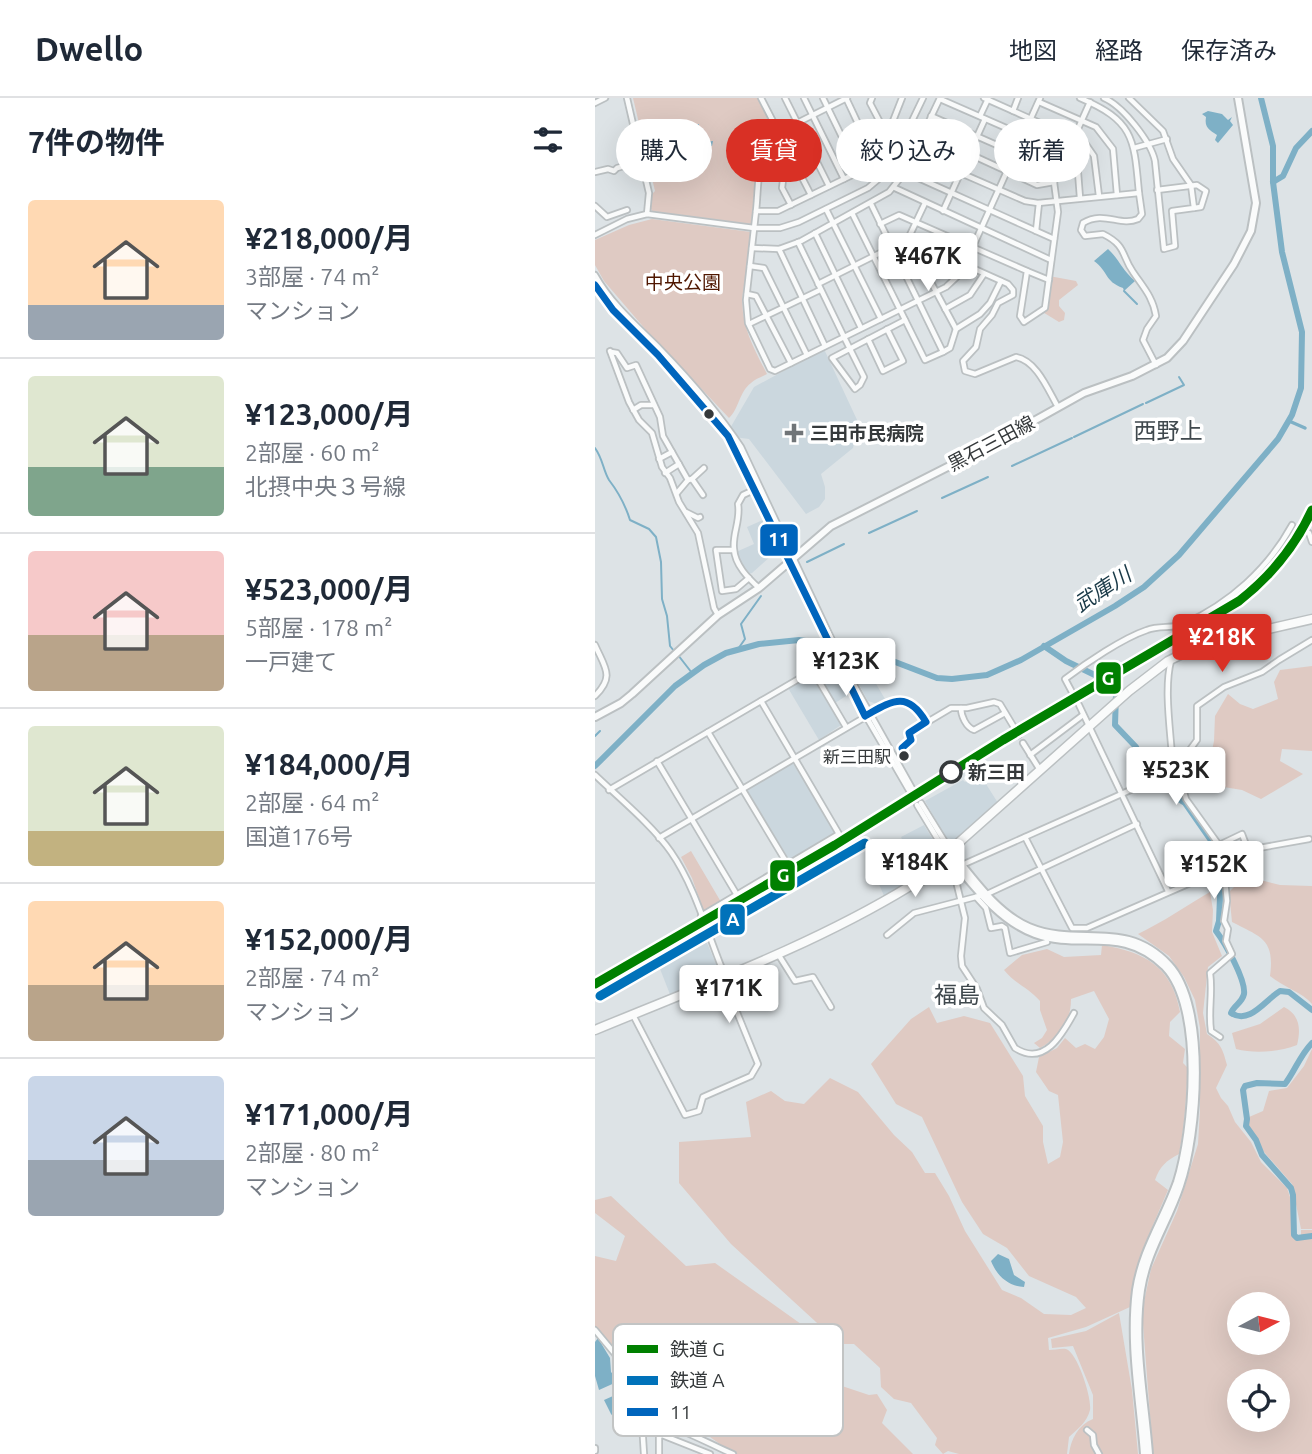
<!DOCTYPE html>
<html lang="ja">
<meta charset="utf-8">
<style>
:root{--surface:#fff;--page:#f6f6f7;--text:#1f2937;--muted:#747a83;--line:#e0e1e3;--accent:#d93025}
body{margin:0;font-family:Ubuntu,"Noto Sans JP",sans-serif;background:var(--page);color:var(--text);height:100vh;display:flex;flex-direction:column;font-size:26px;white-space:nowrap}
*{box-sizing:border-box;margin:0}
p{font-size:23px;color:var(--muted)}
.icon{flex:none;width:38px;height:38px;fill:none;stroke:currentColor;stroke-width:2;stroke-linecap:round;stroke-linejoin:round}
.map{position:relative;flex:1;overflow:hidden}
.drawer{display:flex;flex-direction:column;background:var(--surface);width:595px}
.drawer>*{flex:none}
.hud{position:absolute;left:21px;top:21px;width:590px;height:63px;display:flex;gap:14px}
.needle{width:46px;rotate:83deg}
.controls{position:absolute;left:632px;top:1194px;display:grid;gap:14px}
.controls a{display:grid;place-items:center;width:63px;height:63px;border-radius:50%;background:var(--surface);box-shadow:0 7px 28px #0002;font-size:35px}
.price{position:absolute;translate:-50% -60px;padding:0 16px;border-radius:7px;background:#fff;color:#222;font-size:23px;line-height:46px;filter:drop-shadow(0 2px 4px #0008)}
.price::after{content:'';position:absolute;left:50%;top:42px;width:21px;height:16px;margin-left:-10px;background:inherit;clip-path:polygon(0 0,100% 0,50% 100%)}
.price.on{background:var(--accent);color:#fff}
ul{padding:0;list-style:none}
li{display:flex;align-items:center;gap:21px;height:175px;padding:0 28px}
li+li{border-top:2px solid var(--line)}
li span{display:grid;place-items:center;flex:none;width:196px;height:140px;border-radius:7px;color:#555}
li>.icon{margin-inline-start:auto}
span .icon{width:84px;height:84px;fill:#fffc;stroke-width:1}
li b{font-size:30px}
h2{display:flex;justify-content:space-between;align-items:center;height:84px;padding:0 28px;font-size:30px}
.chip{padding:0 24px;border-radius:32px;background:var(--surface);box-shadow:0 7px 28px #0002;font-size:24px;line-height:63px}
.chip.on{background:var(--accent);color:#fff}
header{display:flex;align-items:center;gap:42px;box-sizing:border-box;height:98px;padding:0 35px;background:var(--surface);border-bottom:2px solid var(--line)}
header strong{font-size:33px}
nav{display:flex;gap:38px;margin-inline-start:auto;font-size:24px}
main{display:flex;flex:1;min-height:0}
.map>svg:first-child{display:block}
.built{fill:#cbd7de}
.green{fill:#dfcac3;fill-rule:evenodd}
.water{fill:#7eb0c6}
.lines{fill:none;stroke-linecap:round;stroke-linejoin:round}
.stream{stroke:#7eb0c6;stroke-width:2}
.canal{stroke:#7eb0c6;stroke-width:3.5}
.river{stroke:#7eb0c6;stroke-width:6}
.minor-tunnel{stroke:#bbc1c4;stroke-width:4.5;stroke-dasharray:4.5 2;stroke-linecap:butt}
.minor-casing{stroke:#bbc0c2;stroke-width:8}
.major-casing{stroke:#bbc0c2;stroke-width:10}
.highway-casing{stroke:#bbc0c2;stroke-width:11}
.minor{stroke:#fafbfb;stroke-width:4.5}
.major{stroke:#fafbfb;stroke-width:6}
.highway{stroke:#fafbfb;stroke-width:8}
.bus-1-casing{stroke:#fff;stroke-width:12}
.bus-1{stroke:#0065bd;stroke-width:7}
.rail-1-casing{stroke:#fff;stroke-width:14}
.rail-2-casing{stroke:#fff;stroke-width:14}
.rail-1{stroke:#008000;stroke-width:9}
.rail-2{stroke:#0072ba;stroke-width:9}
.bus-dot{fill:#35393b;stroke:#fff;stroke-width:2.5}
.poi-dot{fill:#707477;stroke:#fff;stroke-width:2.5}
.stop-dot{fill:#fff;stroke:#35393b;stroke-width:3.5}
.labels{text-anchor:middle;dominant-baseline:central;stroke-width:7;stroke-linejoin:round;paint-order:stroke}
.bus-label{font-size:17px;fill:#35393b;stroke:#fff;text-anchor:end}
.park-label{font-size:19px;fill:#4f1701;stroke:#fff}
.poi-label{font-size:19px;font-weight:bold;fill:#35393b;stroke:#fff;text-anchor:start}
.street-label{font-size:19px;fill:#35393b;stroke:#fff}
.stop-label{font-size:19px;font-weight:bold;fill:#35393b;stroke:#fff;text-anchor:start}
.water-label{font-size:21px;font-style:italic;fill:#193947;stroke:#fff}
.quarter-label{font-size:23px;fill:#3f484d;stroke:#fff}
.key{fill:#fff;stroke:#c2c4c4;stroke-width:2}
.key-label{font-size:19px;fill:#35393b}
.line-badge{stroke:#fff;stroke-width:2.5}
.badge-label{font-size:19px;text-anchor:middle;font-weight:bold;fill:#fff}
</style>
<header>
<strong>Dwello</strong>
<nav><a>地図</a><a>経路</a><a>保存済み</a></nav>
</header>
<main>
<section class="drawer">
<h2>7件の物件<svg class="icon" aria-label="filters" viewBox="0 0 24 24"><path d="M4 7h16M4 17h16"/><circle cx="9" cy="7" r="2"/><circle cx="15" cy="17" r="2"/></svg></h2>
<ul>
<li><span style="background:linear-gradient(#ffd9b3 75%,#9aa5b1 0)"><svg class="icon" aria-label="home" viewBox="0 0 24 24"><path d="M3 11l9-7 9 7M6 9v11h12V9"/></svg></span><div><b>¥218,000/月</b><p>3部屋 · 74 m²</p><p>マンション</p></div></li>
<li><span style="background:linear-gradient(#dfe7d0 65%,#7fa58c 0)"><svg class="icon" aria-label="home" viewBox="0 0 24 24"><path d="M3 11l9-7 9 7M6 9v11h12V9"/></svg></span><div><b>¥123,000/月</b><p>2部屋 · 60 m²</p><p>北摂中央３号線</p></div></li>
<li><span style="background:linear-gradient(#f6c9c9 60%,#b9a48a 0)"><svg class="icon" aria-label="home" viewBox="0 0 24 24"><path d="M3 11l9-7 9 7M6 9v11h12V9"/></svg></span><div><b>¥523,000/月</b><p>5部屋 · 178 m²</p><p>一戸建て</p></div></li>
<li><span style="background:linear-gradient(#dfe7d0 75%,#c2b280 0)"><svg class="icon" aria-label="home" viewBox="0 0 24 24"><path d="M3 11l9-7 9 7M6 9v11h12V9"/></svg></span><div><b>¥184,000/月</b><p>2部屋 · 64 m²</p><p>国道176号</p></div></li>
<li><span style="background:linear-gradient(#ffd9b3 60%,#b9a48a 0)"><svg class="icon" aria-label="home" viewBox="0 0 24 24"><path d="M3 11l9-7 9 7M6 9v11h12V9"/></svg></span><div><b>¥152,000/月</b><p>2部屋 · 74 m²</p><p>マンション</p></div></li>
<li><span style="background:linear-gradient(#c9d6e8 60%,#9aa5b1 0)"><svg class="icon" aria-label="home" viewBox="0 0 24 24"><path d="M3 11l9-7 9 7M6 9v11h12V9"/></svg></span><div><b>¥171,000/月</b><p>2部屋 · 80 m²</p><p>マンション</p></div></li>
</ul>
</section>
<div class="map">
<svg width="717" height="1356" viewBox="0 0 717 1356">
<rect width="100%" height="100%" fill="#dde3e6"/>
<g class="built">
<path d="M229 251 263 324 258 350 226 376 230 389V401L224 409 211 416 154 341 139 339 134 332 159 289Z"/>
<path d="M170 421 184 451 157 475 153 476 141 454 159 446 152 429Z"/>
<path d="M232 567 240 569 254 596 240 605 222 575Z"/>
<path d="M256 572 277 579 290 601 282 606 273 603Z"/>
<path d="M216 577 246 627 224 642 193 590Z"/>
<path d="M197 664 241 735 195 763 152 692Z"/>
<path d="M384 675 403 705 361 742 351 740 330 703 368 682 370 684Z"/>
<path d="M329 727 343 750 342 758 324 776 306 739Z"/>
<path d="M305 744 322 778 290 800 273 761Z"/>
<path d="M106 831 124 873 122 878 76 899 60 858Z"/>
</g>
<g class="green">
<path d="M38 0H163L178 33 165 49 156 126 57 113 55 109 57 96 60 93Z"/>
<path d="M57 121 156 134C158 153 151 174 148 193 144 224 158 249 172 276 167 279 160 281 156 285 144 294 144 311 134 320L51 232 9 183 0 167V142L34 127Z"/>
<path d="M454 178 481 183 483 187 464 202V208L470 215 469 222 464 224 446 213 450 210Z"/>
<path d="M717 568V653L687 651 685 663 708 676 666 701 647 692 610 686 619 643 620 618 633 596 645 606 658 611 683 601 679 584 685 572Z"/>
<path d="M96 753 126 804 109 814 97 780 86 759Z"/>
<path d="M650 778 685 787 717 788V906C707 894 688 889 675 878 680 841 666 839 637 824L634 794Z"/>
<path d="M615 794 618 812 617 834 627 858 613 869 608 915 612 936C626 945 628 952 632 967L621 990 626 1000 633 1008 640 1024 656 1044 666 1064 692 1090 695 1099 698 1137 706 1142V1132H717V1356H558L547 1213 556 1171 582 1113 603 1046 605 1012V930L600 902 589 879 574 858 543 836C568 824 591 808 615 794ZM644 1206H682V1244H644ZM644 1283H682V1321H644Z"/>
<path d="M507 847C550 854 577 869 585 914L575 924 574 938 590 951 588 965 593 970C591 999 590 1027 584 1056 571 1063 565 1068 560 1082L573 1092 549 1148 535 1209 491 1229 453 1240 454 1252C459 1252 467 1250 471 1251 483 1255 497 1301 495 1312 492 1324 483 1331 474 1339L472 1356H364L353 1353 348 1356 340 1347 342 1340 316 1305 299 1301 286 1289 285 1270 259 1246H245L136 1146 84 1085V1044L156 1039 151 1004 176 993 190 1003 209 1006 235 980 263 994 299 1037 317 1054 330 1075H340L354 1098 370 1133 407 1192 426 1200 449 1216 476 1217 491 1210 481 1199 434 1178 412 1150 388 1136 367 1104 327 1019 301 1006 276 966 316 921 334 909 342 925 369 918 395 925 428 978 430 998 448 1028V1044L453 1066 465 1059 468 1044 463 997 454 993 441 974 444 959 462 950 470 940 481 950 490 946 500 951 509 939 514 921 499 893 476 901C476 924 465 939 445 950L439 945 447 940 452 932 445 912V903C434 890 420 886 409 872L427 857 452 851 469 859 506 857Z"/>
<path d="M689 909C705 917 706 931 702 947 684 954 660 956 641 951L637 935 665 926Z"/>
<path d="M717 951V1131H706L697 1086 669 1054 654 1028V1019L668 1013 674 993 692 990 709 968Z"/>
<path d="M16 1098 91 1168 120 1165 220 1236 234 1256 247 1288 274 1297 282 1296 292 1312 287 1325 318 1356H139L84 1317 59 1305 33 1268 0 1235V1158L21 1163 30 1138 0 1115V1102Z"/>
<path d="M524 1215 537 1292 543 1356H474C476 1341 483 1327 498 1321V1297L478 1248 457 1250 456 1241 491 1233Z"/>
</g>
<g class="water">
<path d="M613 13 627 16 633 22 637 19 635 23 638 27 623 45 620 42 622 37C615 32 609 30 611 19L607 16Z"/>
<path d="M104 26V40L110 44 118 43 117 48 105 49 98 54 108 64H111V67L105 70 103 66 89 71 88 69 77 75 71 73 67 56 75 53 85 56 99 40 100 27Z"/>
<path d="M513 151C524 161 527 172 540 183L529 193 528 190C509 183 514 174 499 163Z"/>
<path d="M403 1156 414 1161 419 1177 430 1184 429 1189C413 1188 402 1178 396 1163Z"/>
<path d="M3 1240 15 1260 16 1274 24 1283 4 1292 0 1278V1244Z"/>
<path d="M27 1294 37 1322 25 1327 16 1316 9 1302Z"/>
</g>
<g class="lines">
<g class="stream">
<path d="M529 193 542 206"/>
<path d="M551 305 589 287 584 279"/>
<path d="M479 339 548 306"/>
<path d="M0 350C8 361 8 372 14 382 24 395 30 406 35 422L54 431 61 439 66 464 67 501 72 518 75 548 79 553"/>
<path d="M417 368 477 340"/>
<path d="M347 400 393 379"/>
<path d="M274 435 322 413"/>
<path d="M212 464 249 446"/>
<path d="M143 551 150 541 146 526 166 498"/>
<path d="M83 557 97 575"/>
<path d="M0 638 5 633"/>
</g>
<path class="canal" d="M694 323 710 330"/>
<g class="river">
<path d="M678 84 688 78 701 50 717 33"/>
<path d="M449 548 471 563 508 581"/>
<path d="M514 585 520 592 521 596 520 627 541 649 545 658 560 668 582 700 590 705 622 751 626 775 624 823 621 833C630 845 651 882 649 896 647 905 639 907 636 915 655 927 670 902 685 893L694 894 717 912"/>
<path d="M0 668 80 588 109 567 131 555 164 546 204 542 255 550 282 557 342 580 357 581 392 577 426 562 520 508 549 489 584 457 683 341 697 317 706 290 707 234 687 154 678 84V48L666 0"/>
<path d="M717 945C705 957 700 973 690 986L662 985 650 988 648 992 652 1021 651 1028 661 1042 667 1057 696 1090 698 1097 699 1137 702 1140 717 1138"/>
</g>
<g class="minor-tunnel">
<path d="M478 596 484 607"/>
<path d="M420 631 428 645"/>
<path d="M318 692 326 705"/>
<path d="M315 694 322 707"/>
</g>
<defs>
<g id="minor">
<path d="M32 0 54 95 52 116"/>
<path d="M166 0 216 97"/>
<path d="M190 0 234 88"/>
<path d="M209 0 249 81"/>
<path d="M228 0 264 74"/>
<path d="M251 0 276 53"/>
<path d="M277 0 275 5 287 28 293 31"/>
<path d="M307 0 285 56 276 68 183 113H161L151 202 153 225 175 271 180 273 351 189 366 175 445 0"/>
<path d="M389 0 490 45 499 58 504 98"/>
<path d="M509 0C528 8 556 44 560 63L569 151 580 148 577 113 599 110 596 87 578 61 568 33 534 0"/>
<path d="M345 1 482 61 485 100"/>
<path d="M444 4 501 29 518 51 522 97"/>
<path d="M0 5 10 0"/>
<path d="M418 13 423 0"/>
<path d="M336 18 463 74"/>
<path d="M385 18 393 1"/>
<path d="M329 35 442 87 459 84"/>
<path d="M306 49 430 103 443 105 544 95C539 40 539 23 485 0"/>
<path d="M539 50 572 41"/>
<path d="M259 61 286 48"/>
<path d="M0 74 13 71 19 73 22 70 47 63"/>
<path d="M310 74 459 141"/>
<path d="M300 90 456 162"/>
<path d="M562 92 602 87 611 93 606 109 599 110"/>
<path d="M544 95 547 116 543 121C525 129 509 112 488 125L486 132 490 138 508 136C532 148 526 157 538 174 548 189 558 199 561 218L552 231 548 242 561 267"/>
<path d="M276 106 348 254 355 250 361 231 385 216 395 205 406 183"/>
<path d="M196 107 187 90 190 66 197 61"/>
<path d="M0 108 12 119 32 112"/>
<path d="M231 111 286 221"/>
<path d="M161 113C164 87 161 51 182 35L252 0"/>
<path d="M348 113 390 21"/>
<path d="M257 115 330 262 348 254"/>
<path d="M285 126 304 117 432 173 425 218 429 224 450 210 463 114 459 84 495 4"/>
<path d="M441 133 444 105"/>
<path d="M220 135 266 230"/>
<path d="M0 137 32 121 52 116 159 130H185L204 124 273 90 293 73 328 0"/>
<path d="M313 141 413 186 418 192V197L403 205 397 217 385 231 381 249 368 263 370 273 380 276 421 259C442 263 453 292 463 309"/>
<path d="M203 144 249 239 269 279 265 287 260 291 237 260 310 222"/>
<path d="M319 144 331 175 361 231"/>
<path d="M157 150 184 151 206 143 294 94 310 74 345 0"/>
<path d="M184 151 230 248"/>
<path d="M155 168 169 170 212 257"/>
<path d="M432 173 454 182"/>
<path d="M331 175 347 168 352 159"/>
<path d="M0 177C17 207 41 227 65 251 94 281 123 314 146 349L253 576 318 692"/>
<path d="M223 186 313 141 330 105"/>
<path d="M0 187 18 212 63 257 133 338 155 379 254 589 315 694"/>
<path d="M152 196 161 198 196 265"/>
<path d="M350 211 375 197 389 176"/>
<path d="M154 226 225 192"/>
<path d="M273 241 288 273 308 263 292 231"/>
<path d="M15 253 34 304 44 322 57 335 67 369 75 380 84 404 103 435 119 510 123 517"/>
<path d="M16 254 22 255 32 270 41 267 65 319 68 338 93 382 82 395"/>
<path d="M38 312 46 307H59"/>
<path d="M64 361 77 354"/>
<path d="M70 375 84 366"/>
<path d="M97 381 109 370"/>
<path d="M93 382 97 381 108 397"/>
<path d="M161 391 148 397 143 406C146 422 137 436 139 451 140 467 153 480 164 490"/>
<path d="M91 414 103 420 105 419"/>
<path d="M714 435 717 444"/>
<path d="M138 452H121L127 493 141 491 154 480"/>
<path d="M0 547C10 570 20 578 0 598"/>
<path d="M576 563C569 589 575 629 577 658L580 665"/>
<path d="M218 573 251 629"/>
<path d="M478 596 470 581C491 565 528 540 552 532 564 527 578 531 589 526 635 505 673 471 697 427"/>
<path d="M484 607 573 793"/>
<path d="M366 610C366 618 371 629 379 632L410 615"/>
<path d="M113 634 193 767"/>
<path d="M314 635 356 610H372L399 604 405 606 420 631"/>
<path d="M428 645 445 672"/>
<path d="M435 657 488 617"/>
<path d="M591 658 587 687 591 701 624 747 628 762 632 803 629 823 633 831 631 843 637 856 615 875C618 895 613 913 616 933L625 939"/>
<path d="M62 663 142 797"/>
<path d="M0 677C23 699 58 728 76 754 101 790 113 838 130 878"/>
<path d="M14 692 224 569"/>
<path d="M326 705 355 752"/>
<path d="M322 707 351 755"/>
<path d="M430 739 477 830H492L609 779 622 789"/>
<path d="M64 740 294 605C313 598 323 608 331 624"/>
<path d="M624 747 647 736 653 752 714 741"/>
<path d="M367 767 540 690 580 665 591 657 602 642V608L629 589 667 574 684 562 717 542"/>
<path d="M320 787 356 772 359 775 370 820 366 858 367 868 382 891 389 910 407 927 420 950C449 969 467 937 479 915"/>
<path d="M381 799 391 810 396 830 407 828 410 830 415 855 452 844"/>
<path d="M106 818 244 736 166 603"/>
<path d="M292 837 319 815 392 796 542 726"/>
<path d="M183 856 200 883 218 879 236 909"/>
<path d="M38 917 90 1017 104 1013 108 999 156 978 163 966 128 880"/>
<path d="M0 1232 20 1256 31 1282 47 1325 49 1356"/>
<path d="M47 1325C73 1321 113 1346 138 1356"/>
<path d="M492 1332 498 1337 499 1347 504 1356"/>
<path d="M0 1350V1353"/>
<path d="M64 1356V1338L67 1337 115 1356"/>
</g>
<g id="major">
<path d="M0 619 26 605 37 596 123 517 164 490 236 428 394 348 489 295 537 278 572 260 588 243 639 166 656 133 661 105 643 0"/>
<path d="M355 752C377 779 401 815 434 829 484 850 530 820 574 867 613 909 603 1036 585 1088 573 1124 552 1153 546 1192 538 1246 550 1302 554 1356"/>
<path d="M351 755C377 785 402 822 440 836 486 853 527 826 570 869 609 910 598 1033 582 1084 569 1121 547 1152 541 1192 534 1246 545 1302 549 1356"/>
</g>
<path id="highway" d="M0 932C106 888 217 848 315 788L534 593 573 563 608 546 717 521"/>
</defs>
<use href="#minor" class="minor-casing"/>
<use href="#major" class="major-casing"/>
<use href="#highway" class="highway-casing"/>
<use href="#minor" class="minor"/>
<use href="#major" class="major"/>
<use href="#highway" class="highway"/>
<defs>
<path id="bus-1" d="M0 187 18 212 63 257 133 338 270 618C297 603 312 592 331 624L314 635 316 642 307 650 309 658"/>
</defs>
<use href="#bus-1" class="bus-1-casing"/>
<use href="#bus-1" class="bus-1"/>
<defs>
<path id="rail-1" d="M0 886 240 747 408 642 644 503C676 478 700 449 717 412"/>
<path id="rail-2" d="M5 898 270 745"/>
</defs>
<use href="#rail-1" class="rail-1-casing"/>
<use href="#rail-2" class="rail-2-casing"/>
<use href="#rail-1" class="rail-1"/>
<use href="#rail-2" class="rail-2"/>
</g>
<g class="bus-dot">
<circle cx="114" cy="316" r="6"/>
<circle cx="309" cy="658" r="6"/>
</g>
<path class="poi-dot" d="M195.5 324.5h7v7h7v7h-7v7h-7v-7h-7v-7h7z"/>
<circle class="stop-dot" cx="356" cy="674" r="10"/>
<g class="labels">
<g class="bus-label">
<text x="296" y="658">新三田駅</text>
</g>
<g class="park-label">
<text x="88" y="184">中央公園</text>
</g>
<g class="poi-label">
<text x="215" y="335">三田市民病院</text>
</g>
<g class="street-label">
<text transform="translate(396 345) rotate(-28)">黒石三田線</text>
</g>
<g class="stop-label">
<text x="373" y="674">新三田</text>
</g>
<g class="water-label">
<text transform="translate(507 491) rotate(-33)">武庫川</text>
</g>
<g class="quarter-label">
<text x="573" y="332">西野上</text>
<text x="362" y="896">福島</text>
</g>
</g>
<rect x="18" y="1226" width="230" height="112" rx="10" class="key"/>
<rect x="32" y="1247" width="31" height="8" fill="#008000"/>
<rect x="32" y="1278" width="31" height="9" fill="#0072ba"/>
<rect x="32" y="1310" width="31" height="8" fill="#0065bd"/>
<g class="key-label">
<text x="75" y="1258">鉄道 G</text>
<text x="75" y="1289">鉄道 A</text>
<text x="75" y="1321">11</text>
</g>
<g class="line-badge">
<rect x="164" y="425" width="40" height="34" rx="7" fill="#0065bd"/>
<rect x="500" y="563" width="27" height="34" rx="7" fill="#008000"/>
<rect x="174" y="761" width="27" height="33" rx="7" fill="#008000"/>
<rect x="124" y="805" width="27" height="33" rx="7" fill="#0072ba"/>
</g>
<g class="badge-label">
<text x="184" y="448">11</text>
<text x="513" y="587">G</text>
<text x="188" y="784">G</text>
<text x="138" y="828">A</text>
</g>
</svg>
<div class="controls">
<a><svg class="needle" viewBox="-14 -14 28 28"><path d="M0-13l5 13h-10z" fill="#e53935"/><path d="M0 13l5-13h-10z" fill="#747a83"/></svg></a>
<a><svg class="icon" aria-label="locate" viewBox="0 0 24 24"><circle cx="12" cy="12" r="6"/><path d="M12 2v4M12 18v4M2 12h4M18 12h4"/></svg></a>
</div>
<b class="price" style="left:333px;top:195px">¥467K</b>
<b class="price on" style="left:627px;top:576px">¥218K</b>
<b class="price" style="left:251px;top:600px">¥123K</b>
<b class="price" style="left:581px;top:709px">¥523K</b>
<b class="price" style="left:320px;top:801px">¥184K</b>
<b class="price" style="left:619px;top:803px">¥152K</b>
<b class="price" style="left:134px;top:927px">¥171K</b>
<div class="hud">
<a class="chip">購入</a>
<a class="chip on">賃貸</a>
<a class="chip">絞り込み</a>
<a class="chip">新着</a>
</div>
</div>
</main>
